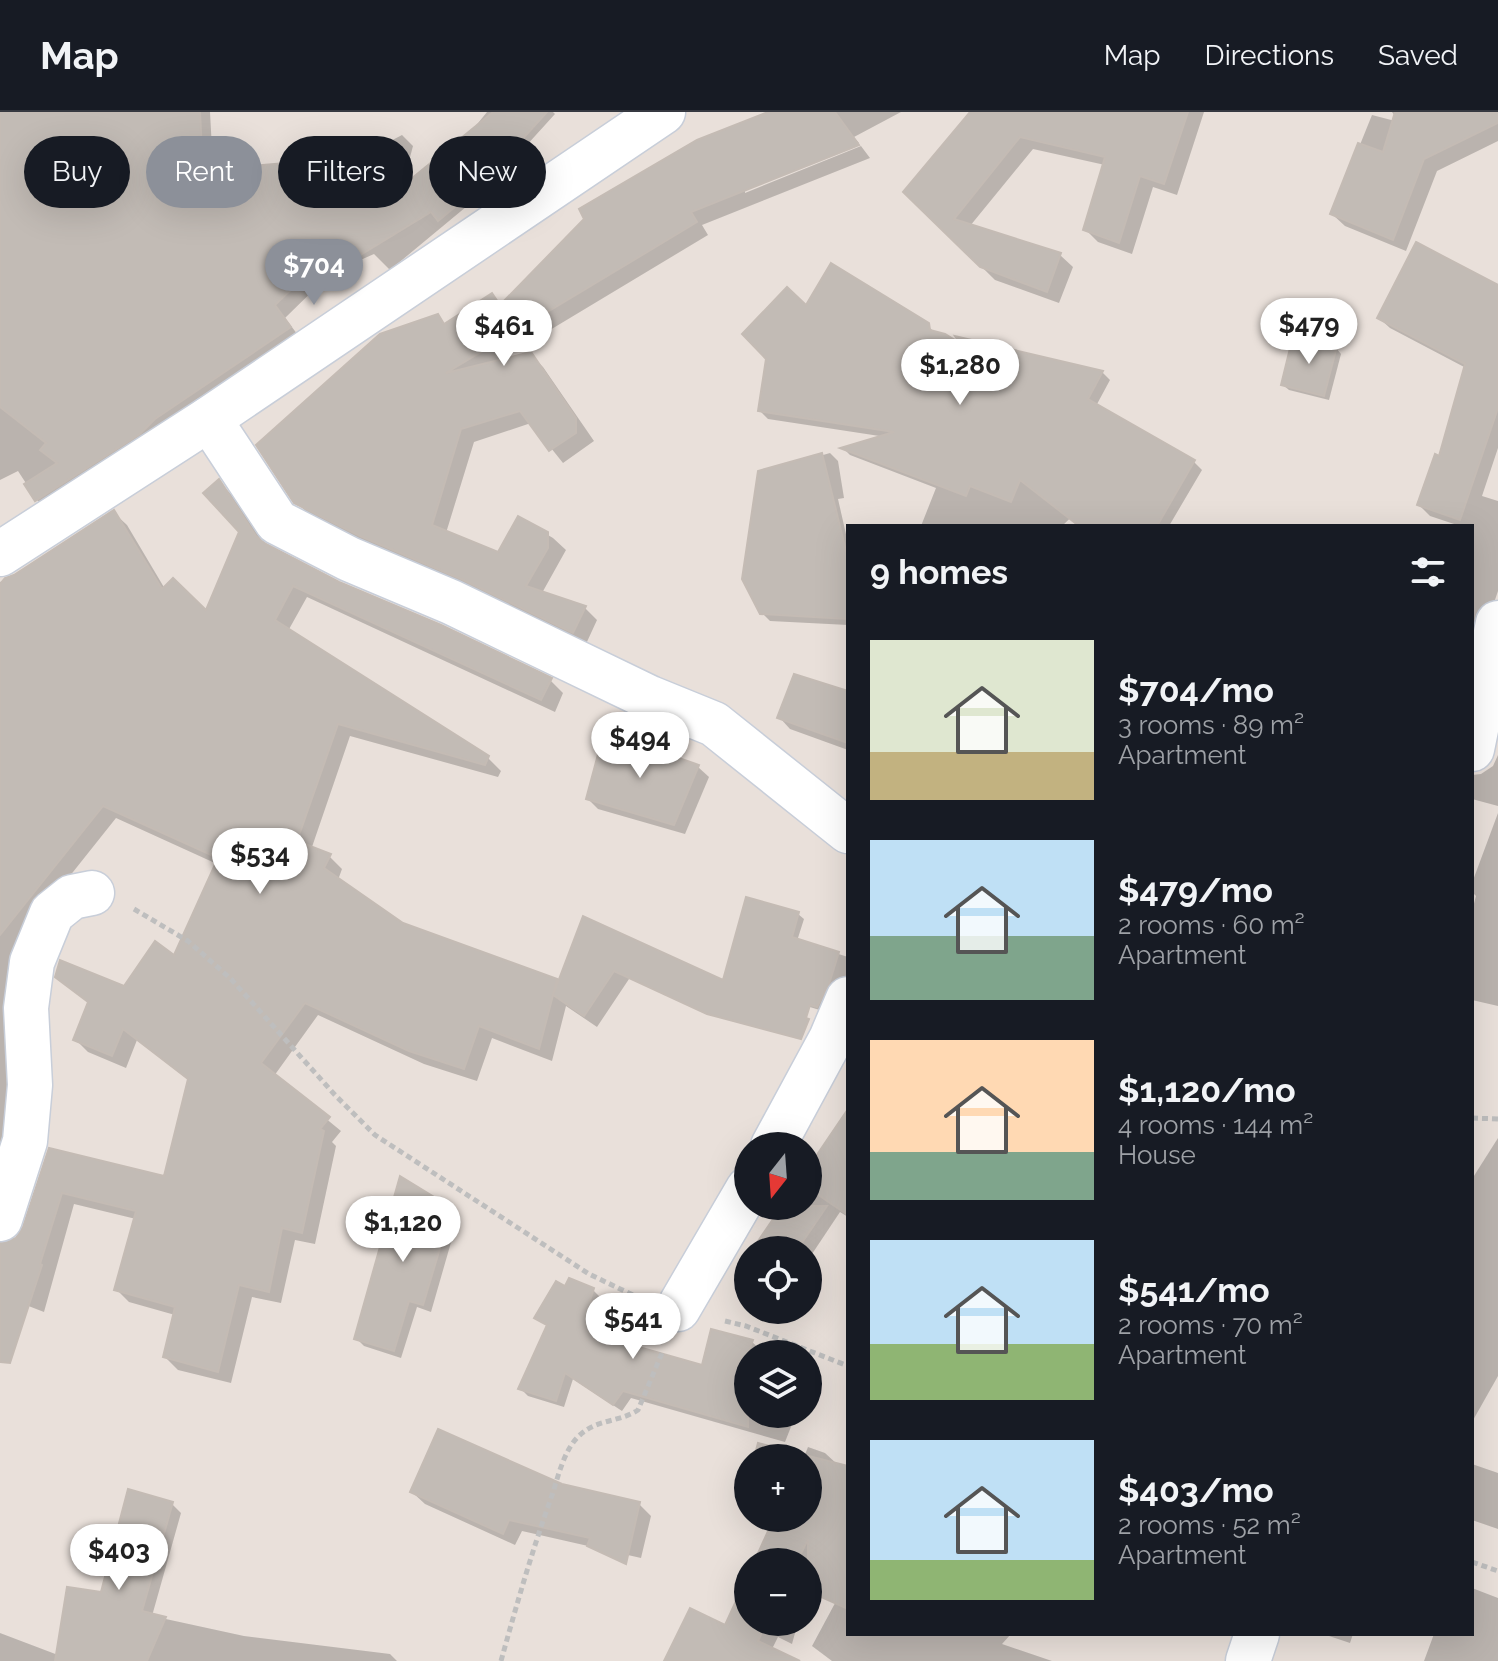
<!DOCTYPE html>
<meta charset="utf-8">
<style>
:root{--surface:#171b24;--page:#242831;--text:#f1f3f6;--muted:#9ea1a6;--line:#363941;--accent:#8c9099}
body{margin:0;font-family:Raleway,sans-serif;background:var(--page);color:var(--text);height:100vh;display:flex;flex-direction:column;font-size:30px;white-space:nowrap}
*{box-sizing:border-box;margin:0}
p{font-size:26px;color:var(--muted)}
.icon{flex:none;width:44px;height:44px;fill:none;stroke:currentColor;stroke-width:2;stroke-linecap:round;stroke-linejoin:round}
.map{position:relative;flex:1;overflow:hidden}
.drawer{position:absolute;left:846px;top:412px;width:628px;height:1112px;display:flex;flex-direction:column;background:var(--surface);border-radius:0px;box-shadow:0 8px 32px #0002}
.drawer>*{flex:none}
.guide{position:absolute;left:24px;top:24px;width:702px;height:72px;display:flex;gap:16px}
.needle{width:52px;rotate:197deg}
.tools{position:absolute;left:734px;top:1020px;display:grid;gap:16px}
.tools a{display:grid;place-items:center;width:88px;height:88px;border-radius:50%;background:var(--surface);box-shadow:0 8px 32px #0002;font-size:40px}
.price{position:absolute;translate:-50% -68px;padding:0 18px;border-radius:28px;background:#fff;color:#222;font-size:26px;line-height:52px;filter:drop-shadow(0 2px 4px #0008)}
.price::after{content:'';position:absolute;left:50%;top:48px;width:24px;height:18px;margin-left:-12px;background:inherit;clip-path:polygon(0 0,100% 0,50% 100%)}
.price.active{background:var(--accent);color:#fff}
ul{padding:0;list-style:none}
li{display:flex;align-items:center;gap:24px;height:200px;padding:0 24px}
li span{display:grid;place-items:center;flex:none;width:224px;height:160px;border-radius:0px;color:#555}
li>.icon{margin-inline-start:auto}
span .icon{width:96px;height:96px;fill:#fffc;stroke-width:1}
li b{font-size:34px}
h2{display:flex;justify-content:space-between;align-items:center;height:96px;padding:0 24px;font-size:34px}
.pill{padding:0 28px;border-radius:36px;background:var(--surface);box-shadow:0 8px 32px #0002;font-size:28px;line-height:72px}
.pill.active{background:var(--accent);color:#fff}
header{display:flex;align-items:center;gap:48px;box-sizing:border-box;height:112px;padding:0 40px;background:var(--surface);border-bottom:2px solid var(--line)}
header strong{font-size:38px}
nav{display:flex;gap:44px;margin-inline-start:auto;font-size:28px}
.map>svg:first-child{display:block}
.shadow{fill:#0003}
.building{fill:#c2bbb5;stroke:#c4bbb4;stroke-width:2}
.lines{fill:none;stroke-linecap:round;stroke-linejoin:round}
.minor-casing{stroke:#c8ced9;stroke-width:47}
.path{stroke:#bebebe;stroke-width:5;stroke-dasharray:6 4;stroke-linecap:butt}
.minor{stroke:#fff;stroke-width:44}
</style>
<header>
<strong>Map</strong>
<nav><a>Map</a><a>Directions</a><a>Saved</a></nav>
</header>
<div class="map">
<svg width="1498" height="1549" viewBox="0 0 1498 1549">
<rect width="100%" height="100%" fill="#e9e0da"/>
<g class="shadow">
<path d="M34 0H210L222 223 356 47 402 23 413 34 390 120 487 0H553L555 2 484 80 390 158 374 142 331 161 285 206 301 227 48 399 37 388 18 359 0 368V93Z"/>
<path d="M774 0H901L854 25 859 31 745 76V81L861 34 870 46 702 113 708 123 500 248 530 242 543 255 594 329 563 351 531 311 474 330 446 421 499 442 519 406 553 426 566 438 542 481 585 496 597 508 586 532 374 436 309 403 296 389 438 205 446 213 492 183 502 194Z"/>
<path d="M973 0H1204L1177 83 1153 75 1132 142 1098 130 1085 117 1105 53 1033 37 970 114 1060 143 1073 155 1059 191 995 168 906 80Z"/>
<path d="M1392 0H1498V29L1437 59 1406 139 1345 114 1332 102 1372 3 1399 10Z"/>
<path d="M1498 175V336L1482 384 1498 389V479L1472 556V414H1453L1454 412 1430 404 1419 393 1440 346 1466 256 1390 216 1379 206Z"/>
<path d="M807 196 927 213 936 222 967 237 1102 260 1110 268 1096 294 1194 350 1202 358 1169 414H1075L1086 391 1062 414H921L936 376 850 343 844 337 886 325 768 307 760 299Z"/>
<path d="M1336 236 1341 242 1329 288 1289 278 1283 273Z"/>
<path d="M830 341 838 349 844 386 838 387 848 431V513L770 509 762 501 760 361Z"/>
<path d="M219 370 231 382 266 435 338 472 550 568 563 581 555 600 307 485 288 519 488 646 501 659 498 665 350 624 312 735 329 744 342 757 338 768 402 813 556 868 559 872 639 852 597 915 566 894 552 949 492 926 477 969 424 952 318 903 274 964 341 1019 332 1030 336 1034 315 1132 295 1128 281 1191 252 1185 231 1271 178 1258 165 1245 175 1203 129 1190 116 1177 136 1107 74 1092 44 1200 0 1183V1133L18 1128 25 1116 50 1038 166 1066 190 969 137 928 126 956 88 940 75 927 90 892 57 864 125 877 175 846 217 752 116 706 34 809 0 1077V470L14 465 114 401 127 413 165 477 206 502 241 419Z"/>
<path d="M848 581V638L790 617 780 606Z"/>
<path d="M606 623 698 655 709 665 685 722 598 697 588 687Z"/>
<path d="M1498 643V694L1472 687V663L1481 662 1493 654Z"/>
<path d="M1498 701V894L1472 888V799L1476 784 1472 780V771Z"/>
<path d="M798 802 804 807 797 829 848 845V868L823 899 731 871Z"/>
<path d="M848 1001V1105L840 1100 808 1148V1138H766L784 1094H808V1059Z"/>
<path d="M1498 1026V1264L1472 1310V1067Z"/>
<path d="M450 1098 458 1106 431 1200 417 1195 401 1246 364 1234 356 1226Z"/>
<path d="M566 1177 593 1178 600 1185 597 1195 625 1214 616 1230 703 1256 752 1230 760 1237 758 1242H748V1302H796L785 1330 631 1286 622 1299 573 1267 564 1295 528 1284 521 1277 549 1215 537 1206Z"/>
<path d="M808 1335 825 1341 838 1353 808 1470V1450H756L776 1406H808V1346H757L804 1345Z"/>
<path d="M1472 1352 1498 1361V1417L1472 1408Z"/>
<path d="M561 1374 639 1392 651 1404 641 1446 522 1419 515 1433 425 1392 412 1380Z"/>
<path d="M172 1392 181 1401 152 1504 244 1524 390 1542 397 1549H0V1521L58 1543Z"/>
<path d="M848 1467V1522H1011L1002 1532 1052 1549H832L812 1534Z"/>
<path d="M748 1468V1510H798L792 1532 778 1525 766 1549H666L726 1516Z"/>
<path d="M1472 1476 1498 1486V1549H1424L1434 1522H1472Z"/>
<path d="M1323 1522H1353L1350 1531Z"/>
</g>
<g class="building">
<path d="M0 0H200L203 58 355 45 374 35 400 76 493 0H547L479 75 438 109 431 100 344 153 337 143 320 150 275 193 291 215 155 307 140 322 35 389 24 372 57 351 40 338 46 331 0 295Z"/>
<path d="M768 0H835L859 33 691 100 697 110 446 261 531 240 576 306V321L549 339 520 299 461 317 432 413 498 440 518 404 548 420V436L526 474 586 494 573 521 461 467 360 424 294 391 256 333 380 222 438 202 444 212 492 181 500 193 584 107 579 97 697 28Z"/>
<path d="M970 0H1188L1164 72 1140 64 1119 131 1083 118 1105 45 1020 25 954 107 1061 141 1047 180 980 155 903 80Z"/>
<path d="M1395 0H1498V11L1424 47 1393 128 1330 102 1358 31 1383 40Z"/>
<path d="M1416 130 1498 173V296L1460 408 1417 393 1435 342 1439 344 1465 252 1377 206Z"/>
<path d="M831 151 929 211 930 218 945 222 960 231 955 224 1103 259 1088 287 1195 348 1157 414H1079L1020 368 1011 390 970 374 966 384 840 336 894 320 758 299 766 247 742 222 787 175 806 193Z"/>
<path d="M1293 224 1337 234 1324 284 1281 273Z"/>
<path d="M822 341 848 447 847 507 760 502 742 467 758 359Z"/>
<path d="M219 367 256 424 266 432 339 470 441 513 552 566 541 588 293 474 275 508 489 644 485 653 338 612 297 729 331 742 324 756 403 811 557 867 553 883 583 804 723 868 746 785 799 800 792 825 839 840 829 872 817 895 810 893 806 906 809 907 801 927 707 902 614 859 584 904 553 883 539 937 479 914 464 957 409 939 305 891 261 951 330 1005 320 1017 324 1019 302 1121 282 1116 269 1180 239 1173 218 1260 163 1245 175 1195 114 1178 136 1099 62 1081 40 1152 42 1153 10 1251 0 1250V1131L16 1126 23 1115 49 1036 164 1064 188 967 123 917 112 944 73 928 88 890 55 865 60 848 124 874 155 829 174 843 218 746 103 694 0 823V472L5 466 14 463 114 398 162 477 173 466 206 498 239 420 203 381Z"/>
<path d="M794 562 848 579V631L777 606Z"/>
<path d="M604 620 699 653 674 713 586 687Z"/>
<path d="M848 997V1103L808 1076V1056Z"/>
<path d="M400 1064 452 1096 423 1193 409 1189 394 1239 354 1227Z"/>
<path d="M782 1094H827L797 1138H752Z"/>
<path d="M569 1166 594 1176 590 1189 619 1205 607 1226 702 1253 711 1217 753 1228 748 1242V1315L623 1279 613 1293 565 1261 556 1289 518 1277 547 1213 534 1206 556 1169 565 1174Z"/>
<path d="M438 1317 562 1372 640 1390 626 1452 587 1434 590 1426 509 1408 503 1422 410 1380Z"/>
<path d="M758 1331 848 1354V1497L808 1479V1427L797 1450H754L774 1406H808V1346H754Z"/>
<path d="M128 1377 173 1390 142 1499 166 1505 147 1549H55L67 1475 101 1480Z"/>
<path d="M748 1463V1510H767L758 1529 800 1549H664L690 1496 725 1513Z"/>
</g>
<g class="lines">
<defs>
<g id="minor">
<path d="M209 307 277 410 349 447 451 490 650 586 714 612 848 719"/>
<path d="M0 442 209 307 663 0"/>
<path d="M1472 637 1498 511"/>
<path d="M773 1034 831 927 848 887"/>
<path d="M0 1107 25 1029 30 973 26 896 32 850 52 801 72 785 92 781"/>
<path d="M678 1197 748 1077"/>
<path d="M1248 1549 1257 1522"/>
</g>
</defs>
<use href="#minor" class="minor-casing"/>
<g class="path">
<path d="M134 797 188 829 231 867 335 983 375 1023 589 1162 635 1184"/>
<path d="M1472 1006 1498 1007"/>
<path d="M725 1209 746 1214 848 1254"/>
<path d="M1472 1450 1498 1459"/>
<path d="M501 1549C516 1495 531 1442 550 1389 558 1367 563 1337 581 1322 598 1307 620 1310 638 1298L662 1241"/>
</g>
<use href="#minor" class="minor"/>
</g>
</svg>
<div class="tools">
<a><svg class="needle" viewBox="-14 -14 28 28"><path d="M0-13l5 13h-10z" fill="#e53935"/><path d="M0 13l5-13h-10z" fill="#9ea1a6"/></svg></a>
<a><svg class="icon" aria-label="locate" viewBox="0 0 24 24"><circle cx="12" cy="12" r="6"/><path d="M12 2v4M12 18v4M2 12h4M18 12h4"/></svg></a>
<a><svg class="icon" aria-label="layers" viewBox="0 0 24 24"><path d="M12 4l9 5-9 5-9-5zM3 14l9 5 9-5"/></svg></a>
<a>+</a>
<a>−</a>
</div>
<b class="price active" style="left:314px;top:195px">$704</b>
<b class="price" style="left:1309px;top:254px">$479</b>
<b class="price" style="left:504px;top:256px">$461</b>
<b class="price" style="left:960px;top:295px">$1,280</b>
<b class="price" style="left:640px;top:668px">$494</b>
<b class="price" style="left:260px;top:784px">$534</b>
<b class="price" style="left:403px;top:1152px">$1,120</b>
<b class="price" style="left:633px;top:1249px">$541</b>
<b class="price" style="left:119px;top:1480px">$403</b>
<div class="guide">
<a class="pill">Buy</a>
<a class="pill active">Rent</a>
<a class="pill">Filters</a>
<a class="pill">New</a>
</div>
<section class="drawer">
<h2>9 homes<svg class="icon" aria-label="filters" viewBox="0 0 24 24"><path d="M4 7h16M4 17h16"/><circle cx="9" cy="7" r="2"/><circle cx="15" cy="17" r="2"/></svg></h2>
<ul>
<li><span style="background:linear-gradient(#dfe7d0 70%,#c2b280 0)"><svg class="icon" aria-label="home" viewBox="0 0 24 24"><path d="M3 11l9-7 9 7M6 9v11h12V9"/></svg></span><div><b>$704/mo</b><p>3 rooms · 89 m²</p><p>Apartment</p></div></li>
<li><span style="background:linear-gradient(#bfe0f5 60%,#7fa58c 0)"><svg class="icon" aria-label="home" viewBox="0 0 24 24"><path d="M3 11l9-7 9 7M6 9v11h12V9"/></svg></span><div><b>$479/mo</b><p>2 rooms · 60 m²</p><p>Apartment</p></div></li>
<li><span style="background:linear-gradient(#ffd9b3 70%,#7fa58c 0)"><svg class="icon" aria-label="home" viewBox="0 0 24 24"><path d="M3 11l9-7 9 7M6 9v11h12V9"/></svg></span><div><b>$1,120/mo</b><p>4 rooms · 144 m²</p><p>House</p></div></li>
<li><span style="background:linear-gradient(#bfe0f5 65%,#8fb573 0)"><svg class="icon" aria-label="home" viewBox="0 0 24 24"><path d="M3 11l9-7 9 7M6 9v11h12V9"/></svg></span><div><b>$541/mo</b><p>2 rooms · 70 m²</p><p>Apartment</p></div></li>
<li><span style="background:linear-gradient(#bfe0f5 75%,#8fb573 0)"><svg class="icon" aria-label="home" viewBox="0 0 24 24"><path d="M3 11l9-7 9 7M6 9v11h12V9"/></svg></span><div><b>$403/mo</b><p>2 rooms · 52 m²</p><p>Apartment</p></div></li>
</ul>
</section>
</div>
